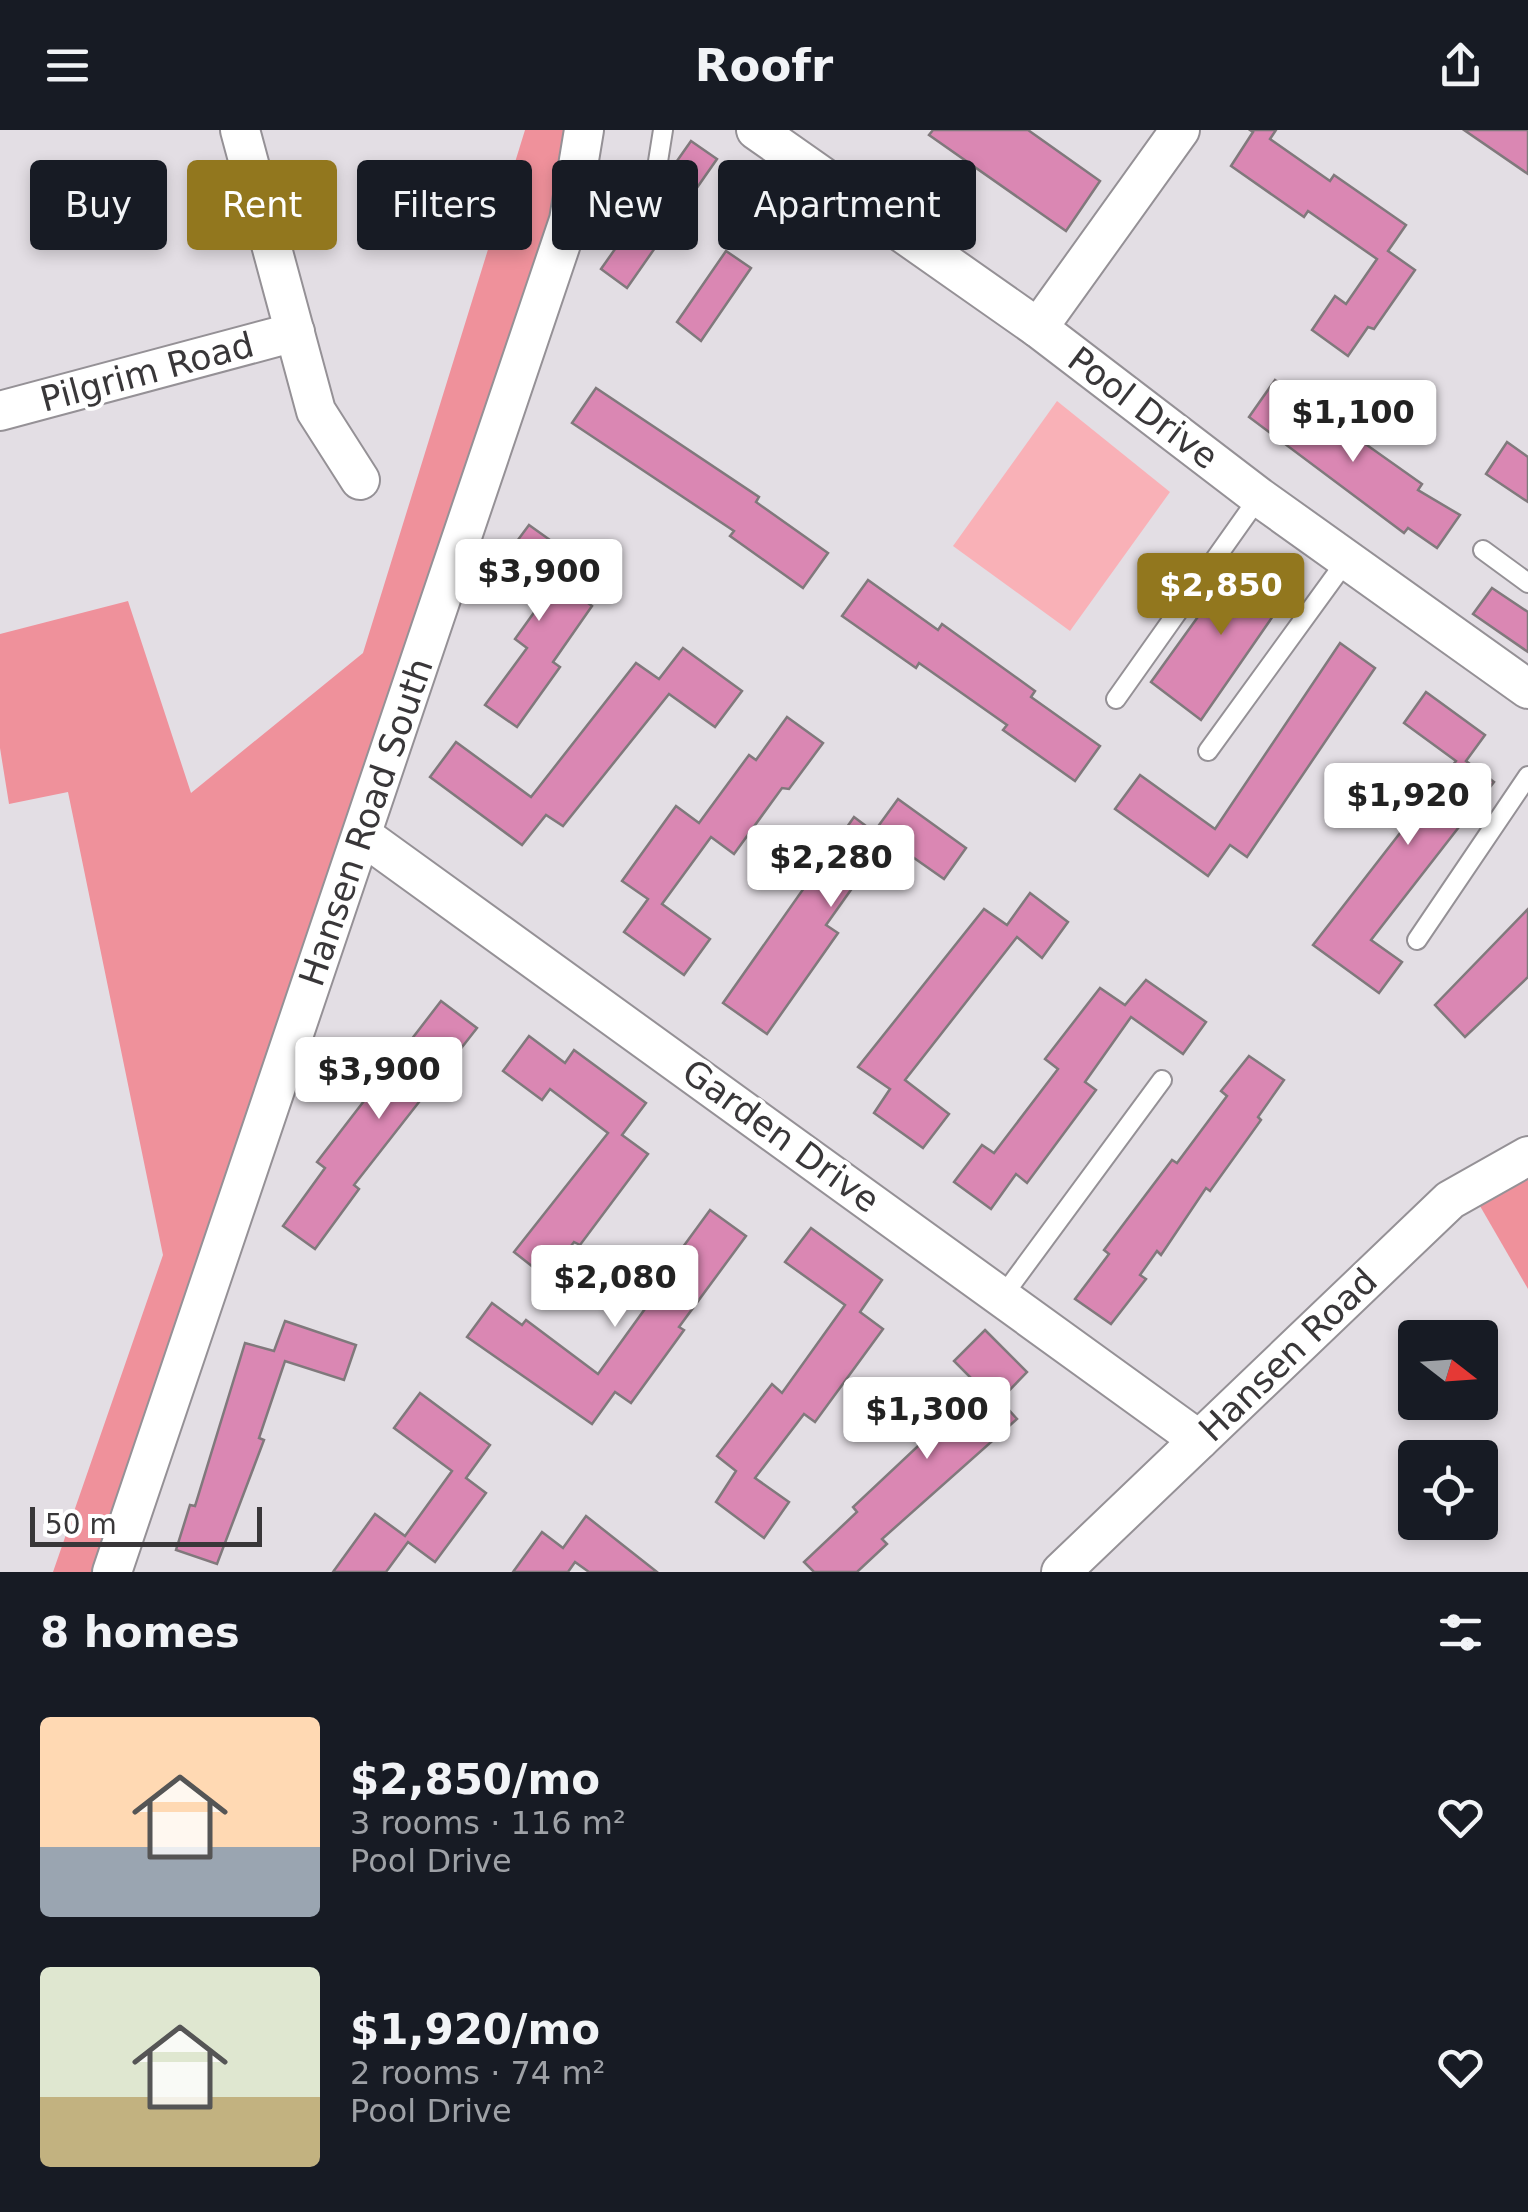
<!DOCTYPE html>
<meta charset="utf-8">
<style>
:root{--surface:#171b24;--page:#242831;--text:#f1f3f6;--muted:#9ea1a6;--accent:#92771e}
body{margin:0;font-family:"DejaVu Sans",sans-serif;background:var(--page);color:var(--text);height:100vh;display:flex;flex-direction:column;font-size:38px;white-space:nowrap}
*{box-sizing:border-box;margin:0}
p{font-size:32px;color:var(--muted)}
.icon{flex:none;width:55px;height:55px;fill:none;stroke:currentColor;stroke-width:2;stroke-linecap:round;stroke-linejoin:round}
.map{position:relative;height:1442px;overflow:hidden}
.side{display:flex;flex-direction:column;background:var(--surface);flex:1}
.side>*{flex:none}
.top-card{position:absolute;left:30px;top:30px;width:1000px;height:90px;display:flex;gap:20px}
.needle{width:65px;rotate:107deg}
.fabs{position:absolute;left:1398px;top:1190px;display:grid;gap:20px}
.fabs a{display:grid;place-items:center;width:100px;height:100px;border-radius:10px;background:var(--surface);box-shadow:0 5px 15px #0003;font-size:50px}
.scale{position:absolute;left:30px;bottom:25px;width:232px;box-sizing:border-box;padding-left:10px;border:5px solid #393739;border-top:0;font-size:28px;line-height:35px;white-space:nowrap;color:#393739;-webkit-text-stroke:8px #fff;paint-order:stroke}
.price{position:absolute;translate:-50% -85px;padding:0 22px;border-radius:10px;background:#fff;color:#222;font-size:32px;line-height:65px;filter:drop-shadow(0 2px 5px #0008)}
.price::after{content:'';position:absolute;left:50%;top:60px;width:30px;height:22px;margin-left:-15px;background:inherit;clip-path:polygon(0 0,100% 0,50% 100%)}
.price.on{background:var(--accent);color:#fff}
ul{padding:0;list-style:none}
li{display:flex;align-items:center;gap:30px;height:250px;padding:0 40px}
li span{display:grid;place-items:center;flex:none;width:280px;height:200px;border-radius:10px;color:#555}
li>.icon{margin-inline-start:auto}
span .icon{width:120px;height:120px;fill:#fffc;stroke-width:1}
li b{font-size:42px}
h2{display:flex;justify-content:space-between;align-items:center;height:120px;padding:0 40px;font-size:42px}
.pill{padding:0 35px;border-radius:10px;background:var(--surface);box-shadow:0 5px 15px #0003;font-size:35px;line-height:90px}
.pill.on{background:var(--accent);color:#fff}
header{display:flex;justify-content:space-between;align-items:center;height:130px;padding:0 40px;background:var(--surface);font-size:45px;font-weight:700}
.map>svg:first-child{display:block}
.green{fill:#f9b1b7}
.forest{fill:#ef919b}
.building{fill:#da87b3;stroke:#80797c;stroke-width:2.5}
.lines{fill:none;stroke-linecap:round;stroke-linejoin:round}
.service-casing{stroke:#959196;stroke-width:22}
.minor-casing{stroke:#959196;stroke-width:42}
.service{stroke:#fff;stroke-width:18}
.minor{stroke:#fff;stroke-width:38}
.labels{text-anchor:middle;dominant-baseline:central;stroke-width:8;stroke-linejoin:round;paint-order:stroke}
.street-label{font-size:35px;fill:#393739;stroke:#fff}
</style>
<header><svg class="icon" aria-label="menu" viewBox="0 0 24 24"><path d="M4 6h16M4 12h16M4 18h16"/></svg>Roofr<svg class="icon" aria-label="share" viewBox="0 0 24 24"><path d="M12 15V3M7 8l5-5 5 5M5 13v7h14v-7"/></svg></header>
<div class="map">
<svg width="1528" height="1442" viewBox="0 0 1528 1442">
<rect width="100%" height="100%" fill="#e3dee4"/>
<path class="green" d="M1057 271 1170 362 1070 501 953 416Z"/>
<g class="forest">
<path d="M525 0H578L117 1442H53L163 1125 68 662 9 674 0 618V504L128 471 191 663 363 523Z"/>
<path d="M1528 1008V1159L1469 1057Z"/>
</g>
<g class="building">
<path d="M933 0H1028L1100 51 1066 101 929 5Z"/>
<path d="M1250 0H1276L1270 9 1330 51 1334 45 1406 95 1388 121 1415 140 1374 199 1368 197 1348 226 1312 200 1335 166 1346 174 1377 129 1308 81 1304 87 1231 36 1253 2Z"/>
<path d="M1464 0H1528V44Z"/>
<path d="M691 11 717 29 627 158 601 139Z"/>
<path d="M726 121 751 138 701 211 677 192Z"/>
<path d="M1275 250 1422 354 1418 360 1460 385 1437 418 1408 398 1404 403 1249 287Z"/>
<path d="M596 258 759 367 756 372 828 423 803 458 730 406 734 401 572 293Z"/>
<path d="M1507 312 1528 327V372L1486 344Z"/>
<path d="M529 395 578 430 561 453 592 476 553 532 560 537 517 597 485 575 527 518 515 509 548 463 503 430Z"/>
<path d="M1241 427 1291 460 1201 590 1151 552Z"/>
<path d="M868 450 938 500 942 494 1035 561 1031 567 1100 616 1075 651 1003 600 1007 595 919 533 916 538 842 486Z"/>
<path d="M1492 458 1528 482V522L1473 484Z"/>
<path d="M1340 513 1375 538 1247 727 1230 715 1208 746 1115 679 1140 645 1215 699Z"/>
<path d="M683 518 742 561 715 597 669 564 563 696 546 685 522 715 430 647 456 612 531 667 636 533 659 549Z"/>
<path d="M1426 562 1485 605 1466 631 1494 652 1371 810 1402 832 1379 863 1313 815 1456 631 1404 593Z"/>
<path d="M787 587 823 613 789 659 782 658 734 724 711 707 662 774 710 809 684 845 624 802 648 769 622 751 676 676 699 693 749 625 756 630Z"/>
<path d="M898 669 966 718 944 749 887 709 826 795 838 803 767 904 723 873 854 687 874 702Z"/>
<path d="M1030 763 1068 792 1042 828 1017 807 905 950 949 984 923 1018 874 983 890 959 858 937 984 779 1007 795Z"/>
<path d="M1528 779V847L1465 907 1435 875Z"/>
<path d="M1146 850 1206 892 1183 924 1131 887 1085 952 1096 960 1027 1053 1016 1044 991 1079 954 1052 982 1015 994 1023 1058 939 1045 929 1100 858 1125 875Z"/>
<path d="M441 871 477 898 354 1055 359 1059 315 1119 283 1096 325 1038 317 1032Z"/>
<path d="M529 906 565 933 574 920 646 973 622 1005 648 1024 580 1115 574 1112 547 1148 514 1122 608 1003 550 959 542 970 503 941Z"/>
<path d="M1249 926 1284 950 1258 987 1261 990 1210 1061 1206 1058 1161 1125 1157 1121 1140 1145 1146 1149 1111 1194 1075 1169 1109 1124 1104 1120 1172 1030 1177 1033 1227 966 1221 961Z"/>
<path d="M710 1080 746 1106 679 1197 684 1200 631 1273 615 1262 592 1294 467 1207 492 1173 522 1195 526 1190 598 1244 647 1176 642 1173Z"/>
<path d="M811 1098 882 1150 860 1182 883 1199 815 1292 804 1284 755 1348 789 1372 764 1408 716 1372 736 1341 717 1326 772 1254 782 1263 845 1175 785 1132Z"/>
<path d="M285 1191 356 1215 344 1250 285 1231 259 1308 264 1310 217 1434 176 1420 190 1375 195 1376 245 1213 274 1221Z"/>
<path d="M985 1200 1027 1242 1000 1270 1017 1289 882 1409 887 1414 857 1442H814L804 1432 857 1382 853 1377 934 1301 937 1306 982 1259 954 1231Z"/>
<path d="M420 1263 490 1315 466 1348 486 1363 435 1432 408 1412 386 1442H333L375 1384 405 1406 452 1341 394 1298Z"/>
<path d="M586 1386 657 1442H589L575 1432 568 1442H513L542 1402 563 1418Z"/>
</g>
<g class="lines">
<defs>
<g id="service">
<path d="M656 44 663 0"/>
<path d="M1483 420 1528 453"/>
<path d="M1116 569 1259 367"/>
<path d="M1208 621 1346 431"/>
<path d="M1417 810 1528 646"/>
<path d="M1002 1167 1162 950"/>
</g>
<g id="minor">
<path d="M240 0 316 281 360 350"/>
<path d="M756 0 1038 198 1259 367 1528 559"/>
<path d="M1038 198 1180 0"/>
<path d="M0 281 295 202"/>
<path d="M362 705 1199 1310"/>
<path d="M112 1442 569 90 584 0"/>
<path d="M1061 1442 1450 1070 1528 1026"/>
</g>
</defs>
<use href="#service" class="service-casing"/>
<use href="#minor" class="minor-casing"/>
<use href="#service" class="service"/>
<use href="#minor" class="minor"/>
</g>
<g class="labels">
<g class="street-label">
<text transform="translate(147 242) rotate(-15)">Pilgrim Road</text>
<text transform="translate(1143 278) rotate(37)">Pool Drive</text>
<text transform="translate(366 692) rotate(-71)">Hansen Road South</text>
<text transform="translate(781 1006) rotate(36)">Garden Drive</text>
<text transform="translate(1288 1225) rotate(-44)">Hansen Road</text>
</g>
</g>
</svg>
<div class="fabs">
<a><svg class="needle" viewBox="-14 -14 28 28"><path d="M0-13l5 13h-10z" fill="#e53935"/><path d="M0 13l5-13h-10z" fill="#9ea1a6"/></svg></a>
<a><svg class="icon" aria-label="locate" viewBox="0 0 24 24"><circle cx="12" cy="12" r="6"/><path d="M12 2v4M12 18v4M2 12h4M18 12h4"/></svg></a>
</div>
<div class="scale">50 m</div>
<b class="price" style="left:1353px;top:335px">$1,100</b>
<b class="price" style="left:539px;top:494px">$3,900</b>
<b class="price on" style="left:1221px;top:508px">$2,850</b>
<b class="price" style="left:1408px;top:718px">$1,920</b>
<b class="price" style="left:831px;top:780px">$2,280</b>
<b class="price" style="left:379px;top:992px">$3,900</b>
<b class="price" style="left:615px;top:1200px">$2,080</b>
<b class="price" style="left:927px;top:1332px">$1,300</b>
<div class="top-card">
<a class="pill">Buy</a>
<a class="pill on">Rent</a>
<a class="pill">Filters</a>
<a class="pill">New</a>
<a class="pill">Apartment</a>
</div>
</div>
<section class="side">
<h2>8 homes<svg class="icon" aria-label="filters" viewBox="0 0 24 24"><path d="M4 7h16M4 17h16"/><circle cx="9" cy="7" r="2"/><circle cx="15" cy="17" r="2"/></svg></h2>
<ul>
<li><span style="background:linear-gradient(#ffd9b3 65%,#9aa5b1 0)"><svg class="icon" aria-label="home" viewBox="0 0 24 24"><path d="M3 11l9-7 9 7M6 9v11h12V9"/></svg></span><div><b>$2,850/mo</b><p>3 rooms · 116 m²</p><p>Pool Drive</p></div><svg class="icon" aria-label="heart" viewBox="0 0 24 24"><path d="M12 20l-8-8c-3-5 5-10 8-4 3-6 11-1 8 4z"/></svg></li>
<li><span style="background:linear-gradient(#dfe7d0 65%,#c2b280 0)"><svg class="icon" aria-label="home" viewBox="0 0 24 24"><path d="M3 11l9-7 9 7M6 9v11h12V9"/></svg></span><div><b>$1,920/mo</b><p>2 rooms · 74 m²</p><p>Pool Drive</p></div><svg class="icon" aria-label="heart" viewBox="0 0 24 24"><path d="M12 20l-8-8c-3-5 5-10 8-4 3-6 11-1 8 4z"/></svg></li>
</ul>
</section>
